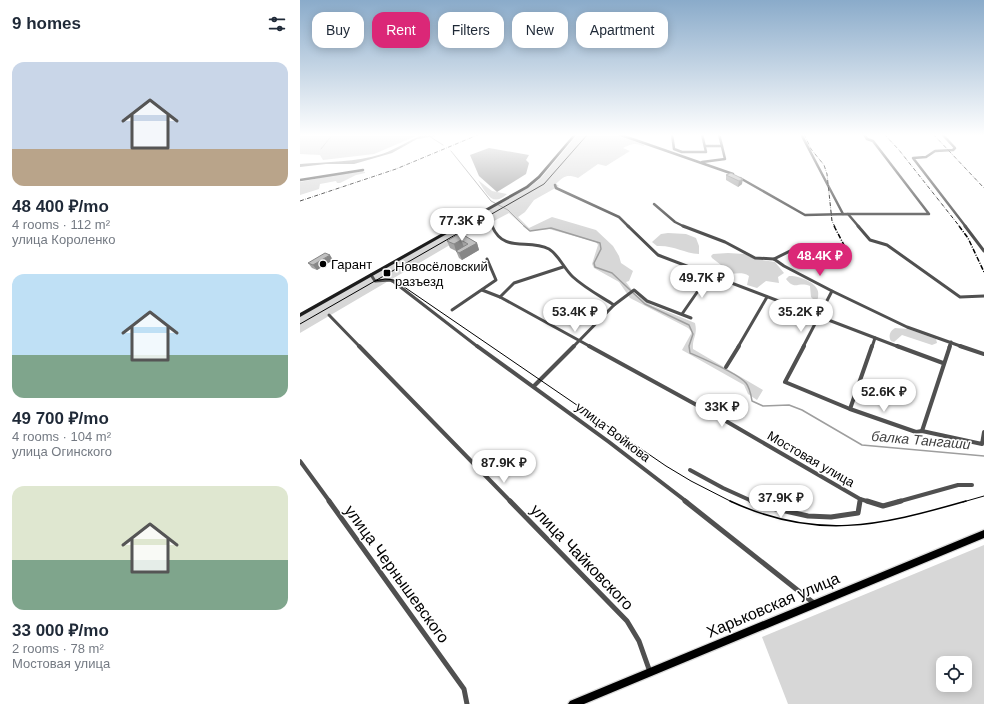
<!DOCTYPE html>
<meta charset="utf-8">
<style>
:root{--surface:#fff;--page:#f2f2f3;--text:#1f2937;--muted:#747a83;--accent:#db2777}
body{margin:0;font-family:Arial,sans-serif;background:var(--page);color:var(--text);height:100vh;display:flex;flex-direction:column;font-size:15px;white-space:nowrap}
*{box-sizing:border-box;margin:0}
p{font-size:13px;color:var(--muted)}
.icon{flex:none;width:22px;height:22px;fill:none;stroke:currentColor;stroke-width:2;stroke-linecap:round;stroke-linejoin:round}
.map{position:relative;flex:1;overflow:hidden}
.details{display:flex;flex-direction:column;background:var(--surface);width:300px}
.details>*{flex:none}
.top-card{position:absolute;left:12px;top:12px;width:380px;height:36px;display:flex;gap:8px}
.fabs{position:absolute;left:636px;top:656px;display:grid;gap:8px}
.fabs a{display:grid;place-items:center;width:36px;height:36px;border-radius:8px;background:var(--surface);box-shadow:0 2px 10px #0003;font-size:20px}
.price{position:absolute;translate:-50% -34px;padding:0 9px;border-radius:14px;background:#fff;color:#222;font-size:13px;line-height:26px;filter:drop-shadow(0 1px 2px #0008)}
.price::after{content:'';position:absolute;left:50%;top:24px;width:12px;height:9px;margin-left:-6px;background:inherit;clip-path:polygon(0 0,100% 0,50% 100%)}
.price.selected{background:var(--accent);color:#fff}
ul{padding:0;list-style:none}
li{display:grid;align-content:center;gap:8px;height:212px;padding:0 12px}
li span{display:grid;place-items:center;height:124px;border-radius:12px;color:#555}
li>.icon{margin-inline-start:auto}
span .icon{width:72px;height:72px;fill:#fffc;stroke-width:1}
li b{font-size:17px}
h2{display:flex;justify-content:space-between;align-items:center;height:48px;padding:0 12px;font-size:17px}
.chip{padding:0 14px;border-radius:12px;background:var(--surface);box-shadow:0 2px 10px #0003;font-size:14px;line-height:36px}
.chip.selected{background:var(--accent);color:#fff}
main{display:flex;flex:1;min-height:0}
.map>svg:first-child{display:block}
.green{fill:#d7d7d7;fill-rule:evenodd}
.water{fill:#9e9e9e}
.lines{fill:none;stroke-linecap:round;stroke-linejoin:round}
.stream-far1{stroke:#9e9e9e;stroke-width:1}
.stream{stroke:#9e9e9e;stroke-width:1.5}
.primary-casing{stroke:#dbdbdb;stroke-width:2.5}
.minor-far3{stroke:#505050;stroke-width:2.5}
.minor-far2{stroke:#505050;stroke-width:3}
.minor-far1{stroke:#505050;stroke-width:4}
.minor{stroke:#505050;stroke-width:5}
.secondary{fill:#1d1d1d;fill-rule:evenodd}
.primary{fill:#000;fill-rule:evenodd}
.tram-far1{stroke:#000;stroke-width:1}
.tram{stroke:#000;stroke-width:1.5}
.rail-far1{stroke:#000;stroke-width:1;stroke-dasharray:4 1.5 0.5 1.5;stroke-linecap:butt}
.rail{stroke:#000;stroke-width:1.5;stroke-dasharray:5 1.5 1 1.5;stroke-linecap:butt}
.wall{fill:#a5a5a5}
.shaded-wall{fill:#868686}
.building{fill:#c0c0c0;stroke:#868686}
.poi-dot{fill:#000;stroke:#fff;stroke-width:1.5}
.labels{text-anchor:middle;dominant-baseline:central;stroke-width:3;stroke-linejoin:round;paint-order:stroke}
.poi-label{font-size:13px;fill:#000;stroke:#fff;text-anchor:start}
.street-label{font-size:13px;fill:#000;stroke:#fff}
.water-label{font-size:14px;font-style:italic;fill:#3f3f3f;stroke:#fff}
.near-street-label{font-size:16px;fill:#000;stroke:#fff}
</style>
<main>
<section class="details">
<h2>9 homes<svg class="icon" aria-label="filters" viewBox="0 0 24 24"><path d="M4 7h16M4 17h16"/><circle cx="9" cy="7" r="2"/><circle cx="15" cy="17" r="2"/></svg></h2>
<ul>
<li><span style="background:linear-gradient(#c9d6e8 70%,#b9a48a 0)"><svg class="icon" aria-label="home" viewBox="0 0 24 24"><path d="M3 11l9-7 9 7M6 9v11h12V9"/></svg></span><div><b>48 400 ₽/mo</b><p>4 rooms · 112 m²</p><p>улица Короленко</p></div></li>
<li><span style="background:linear-gradient(#bfe0f5 65%,#7fa58c 0)"><svg class="icon" aria-label="home" viewBox="0 0 24 24"><path d="M3 11l9-7 9 7M6 9v11h12V9"/></svg></span><div><b>49 700 ₽/mo</b><p>4 rooms · 104 m²</p><p>улица Огинского</p></div></li>
<li><span style="background:linear-gradient(#dfe7d0 60%,#7fa58c 0)"><svg class="icon" aria-label="home" viewBox="0 0 24 24"><path d="M3 11l9-7 9 7M6 9v11h12V9"/></svg></span><div><b>33 000 ₽/mo</b><p>2 rooms · 78 m²</p><p>Мостовая улица</p></div></li>
</ul>
</section>
<div class="map">
<svg width="684" height="704" viewBox="0 0 684 704">
<rect width="100%" height="100%" fill="#fff"/>
<g class="green">
<path d="M0 134H121L74 154 23 160 20 155 0 154Z"/>
<path d="M278 134H313L340 143 344 145V146C335 143 332 143 323 148L330 151 306 166 298 164 278 178C267 174 264 176 256 184L259 186 234 200 225 212 218 217 229 228 252 217 296 230 313 246 319 256 321 263 333 271 329 281 326 282 335 294 351 305 395 323C398 335 392 338 393 349L463 390 457 400 448 394 444 385 382 350 392 332 388 328 330 298 319 282 294 268 292 264 298 245 296 242 249 229 229 231 209 213 192 222H189L0 333V316L231 186 241 178Z"/>
<path d="M62 171 65 172V173L56 175 40 183H37L36 181 20 184 19 189 0 195V182L34 175Z"/>
<path d="M178 180 192 191 207 194C192 208 186 193 178 180Z"/>
<path d="M368 233 386 234 396 238 399 246V254C383 253 374 245 357 246L352 242 361 234Z"/>
<path d="M428 253 444 254 455 259 475 262 484 273 478 277 479 283 466 281 457 288 447 285 449 276C440 270 431 277 421 271V265L412 258 411 256 413 254Z"/>
<path d="M489 276C496 275 514 281 517 289 519 292 518 296 518 298L516 301 514 300 511 297 510 286C498 281 495 291 486 279Z"/>
<path d="M595 328 608 329 636 339 637 343 632 345 602 335 594 342 591 341C588 336 590 331 595 328Z"/>
<path d="M684 545V704H488L462 637ZM643 663H665V685H643Z"/>
</g>
<g class="water">
<path d="M124 134H147L117 139 92 153 54 164H26L0 167V164C27 162 56 162 82 154 97 149 109 140 124 134Z"/>
<path d="M189 148 229 155 226 160 229 163 226 174 197 192 179 176 170 155Z"/>
</g>
<g class="lines">
<g class="stream-far1">
<path d="M129 136 143 145"/>
<path d="M21 149 33 134"/>
<path d="M151 151 191 201 208 210 225 227"/>
</g>
<path class="stream" d="M224 226 230 231 251 228 300 243 301 249 294 263 295 267 312 273 345 304 389 325 393 334 389 346 390 353C404 359 437 373 446 383 450 388 451 395 452 401L463 406 489 405 502 410 562 445 684 456"/>
<defs>
<path id="primary" d="M684 530V538L284 704H268L270 701Z"/>
</defs>
<use href="#primary" class="primary-casing"/>
<g class="minor-far3">
<path d="M318 134 433 174"/>
<path d="M372 134 374 149 382 152H406L402 134"/>
<path d="M501 134 543 214"/>
<path d="M642 134 655 148 653 150 635 151 626 157 613 158 666 227"/>
<path d="M405 146H422"/>
<path d="M402 162 425 159 419 134"/>
<path d="M440 178 505 215 548 214 559 227"/>
<path d="M0 180 63 170"/>
<path d="M255 185 256 188 319 217 329 227"/>
<path d="M354 204 375 222 385 227"/>
<path d="M548 214H629L573 141 567 139 564 134"/>
</g>
<g class="minor-far2">
<path d="M192 226C204 254 228 238 249 249 259 255 264 269 273 277 285 288 300 296 314 305"/>
<path d="M328 226 358 255 599 347"/>
<path d="M383 226 425 242 455 258 474 259 484 266 532 291 607 327 663 347"/>
<path d="M558 226 570 240 587 245 660 297 684 296"/>
<path d="M665 226 684 251"/>
<path d="M474 259 490 251"/>
<path d="M71 275 75 281 90 280 94 282 178 347"/>
<path d="M182 290 200 297 291 347"/>
<path d="M200 297 214 283 263 267"/>
<path d="M152 310 196 280 187 259"/>
<path d="M382 314 409 275"/>
<path d="M29 315 60 347"/>
<path d="M273 347 314 305 334 290 347 301 391 318"/>
<path d="M438 347 467 297"/>
<path d="M503 347 532 291"/>
<path d="M572 347 575 338"/>
<path d="M649 347 651 342"/>
</g>
<g class="minor-far1">
<path d="M59 346 211 502"/>
<path d="M177 346 309 442 387 502"/>
<path d="M289 346 424 420 560 499 570 502"/>
<path d="M504 346 485 382 550 409 616 432 622 431 682 444 684 432"/>
<path d="M597 346 643 363"/>
<path d="M660 346 684 354"/>
<path d="M426 367 439 346"/>
<path d="M234 386 274 346"/>
<path d="M550 409 572 346"/>
<path d="M622 431 650 346"/>
<path d="M0 461 30 502"/>
<path d="M390 470 423 488 454 502"/>
<path d="M560 502V499"/>
<path d="M597 502 658 485H672"/>
</g>
<g class="minor">
<path d="M29 501 164 689 167 704"/>
<path d="M210 501 327 621 339 641 350 672"/>
<path d="M385 501 515 604"/>
<path d="M451 501 472 508 508 516 531 517 558 513 560 501"/>
<path d="M567 501 583 506 601 501"/>
</g>
<path class="secondary" d="M274 134H277L240 178 228 188 0 317V313L226 186 238 176Z"/>
<use href="#primary" class="primary"/>
<g class="tram-far1">
<path d="M75 281 85 279 94 280 366 466 391 481 432 502"/>
<path d="M0 324 244 184 288 134"/>
<path d="M663 502 684 496"/>
</g>
<path class="tram" d="M430 501C516 541 579 526 666 501"/>
<g class="rail-far1">
<path d="M504 134 511 149 524 165 527 174 532 221 535 227"/>
<path d="M584 134 599 150 660 227"/>
<path d="M633 134 684 188"/>
<path d="M0 201 96 169 180 134"/>
</g>
<g class="rail">
<path d="M534 226 545 247"/>
<path d="M659 226 668 238 684 272"/>
</g>
</g>
<g class="wall">
<path d="M341 134H349L346 136 341 135Z"/>
<path d="M431 173 442 184 438 187 426 180V175Z"/>
<path d="M160 233 177 243 179 250 162 260 159 258 156 251 150 248 147 241Z"/>
<path d="M33 260 17 270 12 268 8 263Z"/>
</g>
<g class="shaded-wall">
<path d="M443 179 442 184 438 187 439 181Z"/>
<path d="M161 240 164 247 156 251 154 244Z"/>
<path d="M177 243 179 250 162 260 159 253Z"/>
<path d="M30 255 33 260 17 270 13 265Z"/>
</g>
<g class="building">
<path d="M431 173 443 179 439 181 426 175Z"/>
<path d="M160 233 177 243 159 253 156 251 168 244 161 240 154 244 147 241Z"/>
<path d="M25 253 30 255 13 265 8 263Z"/>
</g>
<linearGradient id="sky" x2="0" y2="1"><stop stop-color="#8aabca"/><stop offset="0.58" stop-color="#fff"/><stop offset="1" stop-color="#fff" stop-opacity="0"/></linearGradient>
<rect width="684" height="233" fill="url(#sky)"/>
<g class="poi-dot">
<circle cx="23" cy="264" r="4"/>
<rect x="83" y="269" width="8" height="8" rx="2"/>
</g>
<g class="labels">
<g class="poi-label">
<text x="31" y="264">Гарант</text>
<text x="95" y="266">Новосёловский<tspan x="95" dy="15">разъезд</tspan></text>
</g>
<g class="street-label">
<text transform="translate(313 432) rotate(37)">улица Войкова</text>
<text transform="translate(511 459) rotate(30)">Мостовая улица</text>
</g>
<g class="water-label">
<text transform="translate(621 440) rotate(5)">балка Тангаши</text>
</g>
<g class="near-street-label">
<text transform="translate(282 557) rotate(46)">улица Чайковского</text>
<text transform="translate(97 574) rotate(54)">улица Чернышевского</text>
<text transform="translate(473 605) rotate(-23)">Харьковская улица</text>
</g>
</g>
</svg>
<div class="fabs">
<a><svg class="icon" aria-label="locate" viewBox="0 0 24 24"><circle cx="12" cy="12" r="6"/><path d="M12 2v4M12 18v4M2 12h4M18 12h4"/></svg></a>
</div>
<b class="price" style="left:162px;top:242px">77.3K ₽</b>
<b class="price selected" style="left:520px;top:277px">48.4K ₽</b>
<b class="price" style="left:402px;top:299px">49.7K ₽</b>
<b class="price" style="left:275px;top:333px">53.4K ₽</b>
<b class="price" style="left:501px;top:333px">35.2K ₽</b>
<b class="price" style="left:584px;top:413px">52.6K ₽</b>
<b class="price" style="left:422px;top:428px">33K ₽</b>
<b class="price" style="left:204px;top:484px">87.9K ₽</b>
<b class="price" style="left:481px;top:519px">37.9K ₽</b>
<div class="top-card">
<a class="chip">Buy</a>
<a class="chip selected">Rent</a>
<a class="chip">Filters</a>
<a class="chip">New</a>
<a class="chip">Apartment</a>
</div>
</div>
</main>
